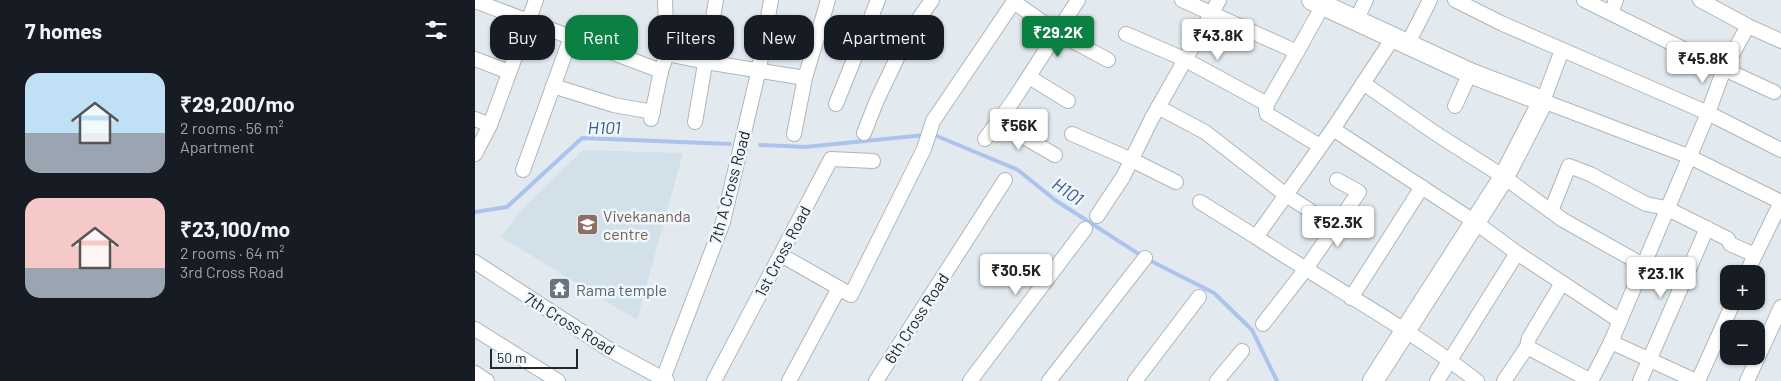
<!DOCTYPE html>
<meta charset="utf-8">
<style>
:root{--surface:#171b24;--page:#242831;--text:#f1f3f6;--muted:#9ea1a6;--accent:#0b8043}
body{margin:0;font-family:Barlow,sans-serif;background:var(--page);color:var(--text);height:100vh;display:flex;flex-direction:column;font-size:19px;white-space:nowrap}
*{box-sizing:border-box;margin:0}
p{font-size:16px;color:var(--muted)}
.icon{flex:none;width:28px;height:28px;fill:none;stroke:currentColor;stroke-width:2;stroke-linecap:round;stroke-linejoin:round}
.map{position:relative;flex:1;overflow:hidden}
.panel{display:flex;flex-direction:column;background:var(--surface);width:475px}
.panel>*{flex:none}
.top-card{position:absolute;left:15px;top:15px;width:475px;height:45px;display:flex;gap:10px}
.fabs{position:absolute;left:1245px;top:265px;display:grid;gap:10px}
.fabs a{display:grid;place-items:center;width:45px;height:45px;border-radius:10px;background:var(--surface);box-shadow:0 1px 4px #0004;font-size:25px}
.scale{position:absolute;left:15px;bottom:12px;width:88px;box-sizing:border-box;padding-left:5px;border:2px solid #242729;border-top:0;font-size:14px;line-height:18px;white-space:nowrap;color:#242729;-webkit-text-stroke:4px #f0f7fc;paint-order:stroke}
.price{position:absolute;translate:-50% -42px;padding:0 11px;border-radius:5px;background:#fff;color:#222;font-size:16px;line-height:32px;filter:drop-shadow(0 1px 2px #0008)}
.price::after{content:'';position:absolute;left:50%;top:30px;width:15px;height:11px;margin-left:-8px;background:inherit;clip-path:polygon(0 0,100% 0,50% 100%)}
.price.current{background:var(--accent);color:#fff}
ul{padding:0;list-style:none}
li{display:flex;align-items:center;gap:15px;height:125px;padding:0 25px}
li span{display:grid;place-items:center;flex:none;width:140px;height:100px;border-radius:15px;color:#555}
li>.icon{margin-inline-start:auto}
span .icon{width:60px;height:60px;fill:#fffc;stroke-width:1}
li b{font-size:21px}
h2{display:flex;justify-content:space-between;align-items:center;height:60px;padding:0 25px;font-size:21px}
.pill{padding:0 18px;border-radius:15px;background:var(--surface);box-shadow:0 1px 4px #0004;font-size:18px;line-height:45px}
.pill.current{background:var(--accent);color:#fff}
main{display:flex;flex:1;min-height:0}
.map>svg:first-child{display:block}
.built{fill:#d2e0ea}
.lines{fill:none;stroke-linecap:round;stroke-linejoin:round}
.stream{stroke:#acc3ed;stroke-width:4}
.street-casing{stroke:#afb6bb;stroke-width:16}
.secondary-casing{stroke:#afb6bb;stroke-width:22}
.street{stroke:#fff;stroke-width:14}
.secondary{stroke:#fff;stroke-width:20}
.labels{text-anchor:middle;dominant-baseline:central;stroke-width:5;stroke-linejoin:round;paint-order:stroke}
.street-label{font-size:16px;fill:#242729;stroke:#f0f7fc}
.education-label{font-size:16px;fill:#785e54;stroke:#f0f7fc;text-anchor:start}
.worship-label{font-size:16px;fill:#5b616d;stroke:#f0f7fc;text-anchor:start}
.water-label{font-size:18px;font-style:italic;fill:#3a578d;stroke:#f0f7fc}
</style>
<main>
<section class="panel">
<h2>7 homes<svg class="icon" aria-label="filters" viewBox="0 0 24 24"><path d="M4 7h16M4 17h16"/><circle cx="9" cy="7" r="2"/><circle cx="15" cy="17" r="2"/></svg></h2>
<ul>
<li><span style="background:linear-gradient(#bfe0f5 60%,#9aa5b1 0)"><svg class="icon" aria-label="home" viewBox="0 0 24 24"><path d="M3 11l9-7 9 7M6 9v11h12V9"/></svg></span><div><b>₹29,200/mo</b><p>2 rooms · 56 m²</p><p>Apartment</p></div></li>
<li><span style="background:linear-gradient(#f6c9c9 70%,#9aa5b1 0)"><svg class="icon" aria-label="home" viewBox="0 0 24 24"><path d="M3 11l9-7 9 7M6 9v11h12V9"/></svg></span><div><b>₹23,100/mo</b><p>2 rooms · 64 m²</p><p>3rd Cross Road</p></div></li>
</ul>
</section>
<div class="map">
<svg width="1306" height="381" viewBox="0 0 1306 381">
<rect width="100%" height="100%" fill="#e2eaef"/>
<path class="built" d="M108 150 208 153 162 320 26 237 46 210Z"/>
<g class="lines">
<g class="stream">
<path d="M457 134 543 170 580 200 670 258 739 293 777 330 802 381"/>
<path d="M285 145 330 147 450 135"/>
<path d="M0 212 32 207 107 138 255 144"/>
</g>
<defs>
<g id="street">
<path d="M190 0 192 54"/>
<path d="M707 0 822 52 848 5"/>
<path d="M980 0 1028 24 1233 113 1306 150"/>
<path d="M1109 0 1249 69 1299 92"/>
<path d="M1225 0 1273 26 1306 41"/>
<path d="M0 1 186 71 192 54 231 62 330 78"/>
<path d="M539 2 583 33 633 60"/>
<path d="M1136 13 1141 0"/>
<path d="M881 20 891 0"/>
<path d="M651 34 709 59 792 104 822 52"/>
<path d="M918 38 858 129 1000 222 1042 253 1145 321"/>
<path d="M932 45 955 0"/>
<path d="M1087 50 1068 101 1213 156 1306 202"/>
<path d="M0 59 34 72"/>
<path d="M554 77 593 101"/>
<path d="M888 83 960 133 1029 177 1088 220 1168 265"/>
<path d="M78 86 139 105 178 112"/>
<path d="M361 104 403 0"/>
<path d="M792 104 791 110 792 114 845 146"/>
<path d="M980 106 995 73"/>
<path d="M683 107 730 132 811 195 860 227"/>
<path d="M0 119 15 125"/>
<path d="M176 119 186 71"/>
<path d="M220 122 241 0"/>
<path d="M523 122 580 155"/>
<path d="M858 129 781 237C854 286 933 327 1002 381"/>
<path d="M389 133 402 100 435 31 457 0"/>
<path d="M319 134 330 78 353 0"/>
<path d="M597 134 657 160 701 182"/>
<path d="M510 139 538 101 603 0"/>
<path d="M0 154 15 125 61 0"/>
<path d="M48 170 96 37"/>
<path d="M725 202 781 237"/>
<path d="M1076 211 1094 166 1115 174 1171 204 1191 208 1253 239 1255 244 1280 255"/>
<path d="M622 216 648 177 677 118 744 0"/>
<path d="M306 255 364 288"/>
<path d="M0 262 135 350 192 381"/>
<path d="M1271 274 1306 202"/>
<path d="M876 298 947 187"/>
<path d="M788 324 830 270 884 192 862 180"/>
<path d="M0 329 83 381"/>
<path d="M1136 342 1221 381"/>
<path d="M1052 347 1116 381"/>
<path d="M0 373 12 381"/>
<path d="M188 379 248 222 284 69 296 0"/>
<path d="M239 381 356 159 398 161"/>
<path d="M314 381 364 288 376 295 449 149 458 121 540 0"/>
<path d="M401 381 530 180"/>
<path d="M495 381 610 229"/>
<path d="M574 381 670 258"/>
<path d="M660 381 724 297"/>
<path d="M742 381 767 351"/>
<path d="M962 381 1042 253"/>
<path d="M1029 381 1052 347 1054 338 1087 283"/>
<path d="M1116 381 1136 342 1233 113 1249 69 1273 26"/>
<path d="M1165 381 1232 228"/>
<path d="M1223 381 1259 301"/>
<path d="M1272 381 1306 307"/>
</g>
<path id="secondary" d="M837 0 995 73 1068 101 1029 177 898 381"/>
</defs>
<use href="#street" class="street-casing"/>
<use href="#secondary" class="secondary-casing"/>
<use href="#street" class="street"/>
<use href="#secondary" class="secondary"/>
</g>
<defs>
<symbol id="school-square" viewBox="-11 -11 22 22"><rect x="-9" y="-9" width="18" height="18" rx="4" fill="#8d6e63" stroke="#f0f7fc"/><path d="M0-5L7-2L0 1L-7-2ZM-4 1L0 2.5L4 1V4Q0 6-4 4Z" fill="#fff"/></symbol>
<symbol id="temple-square" viewBox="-11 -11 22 22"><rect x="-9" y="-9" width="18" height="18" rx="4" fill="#6b7280" stroke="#f0f7fc"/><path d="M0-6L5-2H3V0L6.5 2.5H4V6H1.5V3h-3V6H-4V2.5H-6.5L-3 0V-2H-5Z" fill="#fff"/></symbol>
</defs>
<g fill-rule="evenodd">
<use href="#school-square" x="100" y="212" width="25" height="25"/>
<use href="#temple-square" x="72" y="276" width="25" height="25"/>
</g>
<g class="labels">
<g class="street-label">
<text transform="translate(254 187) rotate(-75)">7th A Cross Road</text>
<text transform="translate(307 251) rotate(-62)">1st Cross Road</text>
<text transform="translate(441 318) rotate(-57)">6th Cross Road</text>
<text transform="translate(95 323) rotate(32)">7th Cross Road</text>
</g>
<g class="education-label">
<text x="128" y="215">Vivekananda<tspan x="128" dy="18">centre</tspan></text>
</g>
<g class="worship-label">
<text x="101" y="289">Rama temple</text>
</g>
<g class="water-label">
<text x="129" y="127">H101</text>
<text transform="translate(593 191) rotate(35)">H101</text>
</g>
</g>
</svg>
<div class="fabs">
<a>+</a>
<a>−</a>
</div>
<div class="scale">50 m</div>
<b class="price current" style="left:583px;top:58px">₹29.2K</b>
<b class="price" style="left:743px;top:61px">₹43.8K</b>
<b class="price" style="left:1228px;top:84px">₹45.8K</b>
<b class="price" style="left:544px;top:151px">₹56K</b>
<b class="price" style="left:863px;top:248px">₹52.3K</b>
<b class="price" style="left:541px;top:296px">₹30.5K</b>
<b class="price" style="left:1186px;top:299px">₹23.1K</b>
<div class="top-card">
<a class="pill">Buy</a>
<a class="pill current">Rent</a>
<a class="pill">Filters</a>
<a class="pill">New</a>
<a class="pill">Apartment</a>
</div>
</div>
</main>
